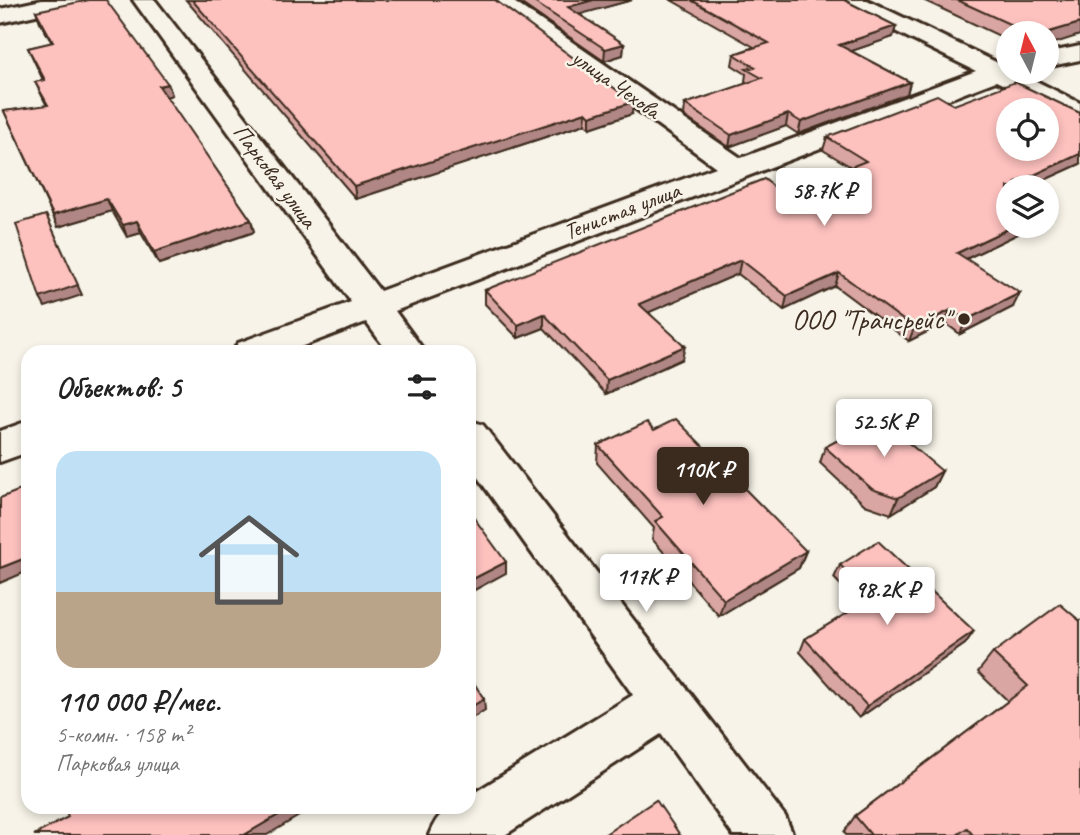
<!DOCTYPE html>
<html lang="ru">
<meta charset="utf-8">
<style>
:root{--surface:#fff;--page:#f6f6f6;--text:#222;--muted:#767676;--accent:#3b2a1e}
body{margin:0;font-family:Caveat,sans-serif;background:var(--page);color:var(--text);height:100vh;display:flex;flex-direction:column;font-size:26px;white-space:nowrap}
*{box-sizing:border-box;margin:0}
p{font-size:23px;color:var(--muted)}
.icon{flex:none;width:38px;height:38px;fill:none;stroke:currentColor;stroke-width:2;stroke-linecap:round;stroke-linejoin:round}
.map{position:relative;flex:1;overflow:hidden}
.panel{position:absolute;left:21px;top:345px;width:455px;height:469px;display:flex;flex-direction:column;background:var(--surface);border-radius:21px;box-shadow:0 4px 10px #0003}
.panel>*{flex:none}
.needle{width:46px;rotate:353deg}
.controls{position:absolute;left:996px;top:21px;display:grid;gap:14px}
.controls a{display:grid;place-items:center;width:63px;height:63px;border-radius:50%;background:var(--surface);box-shadow:0 4px 10px #0003;font-size:35px}
.price{position:absolute;translate:-50% -60px;padding:0 16px;border-radius:7px;background:#fff;color:#222;font-size:23px;line-height:46px;filter:drop-shadow(0 2px 4px #0008)}
.price::after{content:'';position:absolute;left:50%;top:42px;width:21px;height:16px;margin-left:-10px;background:inherit;clip-path:polygon(0 0,100% 0,50% 100%)}
.price.current{background:var(--accent);color:#fff}
ul{padding:0;list-style:none}
li{display:grid;align-content:center;gap:14px;height:371px;padding:0 35px}
li span{display:grid;place-items:center;height:217px;border-radius:21px;color:#555}
li>.icon{margin-inline-start:auto}
span .icon{width:126px;height:126px;fill:#fffc;stroke-width:1}
li b{font-size:30px}
h2{display:flex;justify-content:space-between;align-items:center;height:84px;padding:0 35px;font-size:30px}
.map>svg:first-child{display:block}
.lines{fill:none;stroke-linecap:round;stroke-linejoin:round}
.minor-casing{stroke:#3b2a1e;stroke-width:6}
.minor{fill:#f7f3e8;fill-rule:evenodd}
.wall{fill:#daa6a3;stroke:#3b2a1e;stroke-width:2}
.shaded-wall{fill:#b18785;stroke:#3b2a1e;stroke-width:2}
.building{fill:#fdc1be;stroke:#3b2a1e;stroke-width:2;fill-rule:evenodd}
.poi-dot{fill:#3b2a1e;stroke:#f7f3e8;stroke-width:2.5}
.labels{text-anchor:middle;dominant-baseline:central;stroke-width:5;stroke-linejoin:round;paint-order:stroke}
.far-street-label{font-size:23px;fill:#3b2a1e;stroke:#f7f3e8}
.poi-label{font-size:28px;fill:#3b2a1e;stroke:#f7f3e8;text-anchor:end}
</style>
<div class="map">
<svg width="1080" height="835" viewBox="0 0 1080 835">
<rect width="100%" height="100%" fill="#f7f3e8"/>
<filter id="ink" filterUnits="userSpaceOnUse"><feTurbulence type="fractalNoise" baseFrequency=".0143" numOctaves="2"/><feDisplacementMap in="SourceGraphic" scale="14" xChannelSelector="R" yChannelSelector="G"/><feConvolveMatrix kernelMatrix="1 2 1 2 8 2 1 2 1" color-interpolation-filters="sRGB"/></filter>
<g filter="url(#ink)">
<g class="lines">
<defs>
<g id="minor">
<path d="M42 0H83L80 5 0 23V9Z"/>
<path d="M133 0H155L380 291 716 167 485 0H511L741 158 976 71 842 5 839 0H867L998 63 1008 61V72H1018L1080 103V121L996 81 395 311 425 352H388L366 322 287 352H233L238 343 351 302Z"/>
<path d="M1080 46V60L1046 67V53Z"/>
<path d="M469 420 483 425 785 816 793 835H733L661 734 505 835H429C438 813 445 807 469 807V796L633 695 469 465Z"/>
<path d="M28 421V452L0 462V431Z"/>
</g>
</defs>
<use href="#minor" class="minor-casing"/>
<use href="#minor" class="minor"/>
</g>
<g class="wall">
<path d="M186 0H495L632 114 590 128 585 124 356 199Z"/>
<path d="M516 0H632L579 14 624 44 623 55 604 61Z"/>
<path d="M671 0H844L896 26 893 37 851 51 910 82 907 94 798 134 786 126 729 147 684 116 685 104 748 83 745 81 746 74 732 65 734 54 754 47Z"/>
<path d="M923 0H1080L1046 33H1008V40Z"/>
<path d="M36 11 168 84 172 95 166 97 251 220 254 232 159 264 141 233 127 237 112 211 58 227 4 111 47 106 35 82 43 80 28 48 52 43 40 22Z"/>
<path d="M954 105 1080 164 1029 187H1008L1022 232 966 259 1013 307 960 334 945 323 909 341 835 286 784 310 738 274 649 312 682 359 606 394 544 328 518 338 485 304V290L784 194 851 167 823 150 827 137Z"/>
<path d="M654 430 806 551 799 568 719 616 652 539 654 528 597 463 598 445Z"/>
<path d="M825 447 942 471 934 487 891 514 865 505 820 463Z"/>
<path d="M840 565 974 631 965 644 859 718 800 652 805 639 860 605 834 578Z"/>
<path d="M1080 621V835H846L844 832 855 816 1008 701 978 672 993 653Z"/>
</g>
<g class="shaded-wall">
<path d="M593 0H632L567 18 568 7Z"/>
<path d="M1080 23V35L1046 46V33Z"/>
<path d="M896 26 893 37 837 56 839 45Z"/>
<path d="M624 44 623 55 604 61 605 49Z"/>
<path d="M910 82 907 94 798 134 801 122Z"/>
<path d="M168 84 172 95 163 98 159 86Z"/>
<path d="M633 102 632 114 590 128V116Z"/>
<path d="M586 112 585 124 356 199 354 186Z"/>
<path d="M788 114 786 126 729 147 731 135Z"/>
<path d="M1080 154V164L1029 187H1014L1016 183Z"/>
<path d="M107 199 112 211 58 227 53 215Z"/>
<path d="M46 215 82 295 45 307 40 298Z"/>
<path d="M251 220 254 232 159 264 154 252Z"/>
<path d="M137 221 141 233 127 237 123 225Z"/>
<path d="M1014 226H1025L1022 232 951 266 957 253Z"/>
<path d="M741 260 738 274 638 317 639 304Z"/>
<path d="M839 273 835 286 784 310 787 296Z"/>
<path d="M1020 293 1013 307 960 334 966 320Z"/>
<path d="M951 310 945 323 909 341 914 328Z"/>
<path d="M544 314V328L518 338V325Z"/>
<path d="M685 346 682 359 606 394 607 380Z"/>
<path d="M942 471 934 487 891 514 898 498Z"/>
<path d="M806 551 799 568 719 616 724 600Z"/>
<path d="M28 557V571L0 583V568Z"/>
<path d="M506 562V573L469 593V581Z"/>
<path d="M974 631 965 644 859 718 867 706Z"/>
<path d="M484 699 485 710 469 720V708Z"/>
<path d="M292 807H314L267 835H244Z"/>
</g>
<g class="building">
<path d="M89 0H106L168 84 159 86 251 220 154 252 137 221 123 225 107 199 53 215 4 111 48 105 35 82 45 80 28 48 53 42 36 11Z"/>
<path d="M192 0H495L633 102 590 116 586 112 354 186Z"/>
<path d="M531 0H593L568 7 624 44 605 49Z"/>
<path d="M691 0H844L896 26 839 45 910 82 801 122 788 114 731 135 685 104 762 78 746 69 755 67 734 54 769 43Z"/>
<path d="M957 0H1080V23L1046 33H1029Z"/>
<path d="M1015 82 1080 113V154L1016 183 1024 187H1008V226H1014L957 253 1020 293 966 320 951 310 914 328 839 273 787 296 741 260 639 304 685 346 607 380 544 314 518 325 485 290 764 179 784 194 866 161 827 137 937 95 954 105ZM1008 110H1046V149H1008Z"/>
<path d="M46 215 78 285 40 298 16 224Z"/>
<path d="M879 418 942 471 898 498 872 489 825 447Z"/>
<path d="M676 419 806 551 724 600 655 521 663 517 598 445 647 422 654 430Z"/>
<path d="M28 487V557L0 568V498Z"/>
<path d="M469 511 506 562 469 581Z"/>
<path d="M878 541 974 631 867 706 805 639 873 597 840 565Z"/>
<path d="M1060 604 1080 621V835H973L967 828 957 835H871L855 816 1028 686 993 653Z"/>
<path d="M469 675 484 699 469 708Z"/>
<path d="M656 800 680 835H604Z"/>
<path d="M65 807H142L143 810 150 807H292L244 835H34L68 817Z"/>
</g>
</g>
<circle class="poi-dot" cx="964" cy="319" r="7"/>
<g class="labels">
<g class="far-street-label">
<text transform="translate(616 84) rotate(35)">улица Чехова</text>
<text transform="translate(275 176) rotate(53)">Парковая улица</text>
<text transform="translate(622 211) rotate(-21)">Тенистая улица</text>
</g>
<g class="poi-label">
<text x="950" y="319">ООО "Трансрейс"</text>
</g>
</g>
</svg>
<div class="controls">
<a><svg class="needle" viewBox="-14 -14 28 28"><path d="M0-13l5 13h-10z" fill="#e53935"/><path d="M0 13l5-13h-10z" fill="#767676"/></svg></a>
<a><svg class="icon" aria-label="locate" viewBox="0 0 24 24"><circle cx="12" cy="12" r="6"/><path d="M12 2v4M12 18v4M2 12h4M18 12h4"/></svg></a>
<a><svg class="icon" aria-label="layers" viewBox="0 0 24 24"><path d="M12 4l9 5-9 5-9-5zM3 14l9 5 9-5"/></svg></a>
</div>
<b class="price" style="left:824px;top:228px">58.7K ₽</b>
<b class="price" style="left:884px;top:459px">52.5K ₽</b>
<b class="price current" style="left:703px;top:507px">110K ₽</b>
<b class="price" style="left:646px;top:614px">117K ₽</b>
<b class="price" style="left:887px;top:627px">98.2K ₽</b>
<section class="panel">
<h2>Объектов: 5<svg class="icon" aria-label="filters" viewBox="0 0 24 24"><path d="M4 7h16M4 17h16"/><circle cx="9" cy="7" r="2"/><circle cx="15" cy="17" r="2"/></svg></h2>
<ul>
<li><span style="background:linear-gradient(#bfe0f5 65%,#b9a48a 0)"><svg class="icon" aria-label="home" viewBox="0 0 24 24"><path d="M3 11l9-7 9 7M6 9v11h12V9"/></svg></span><div><b>110 000 ₽/мес.</b><p>5-комн. · 158 m²</p><p>Парковая улица</p></div></li>
</ul>
</section>
</div>
